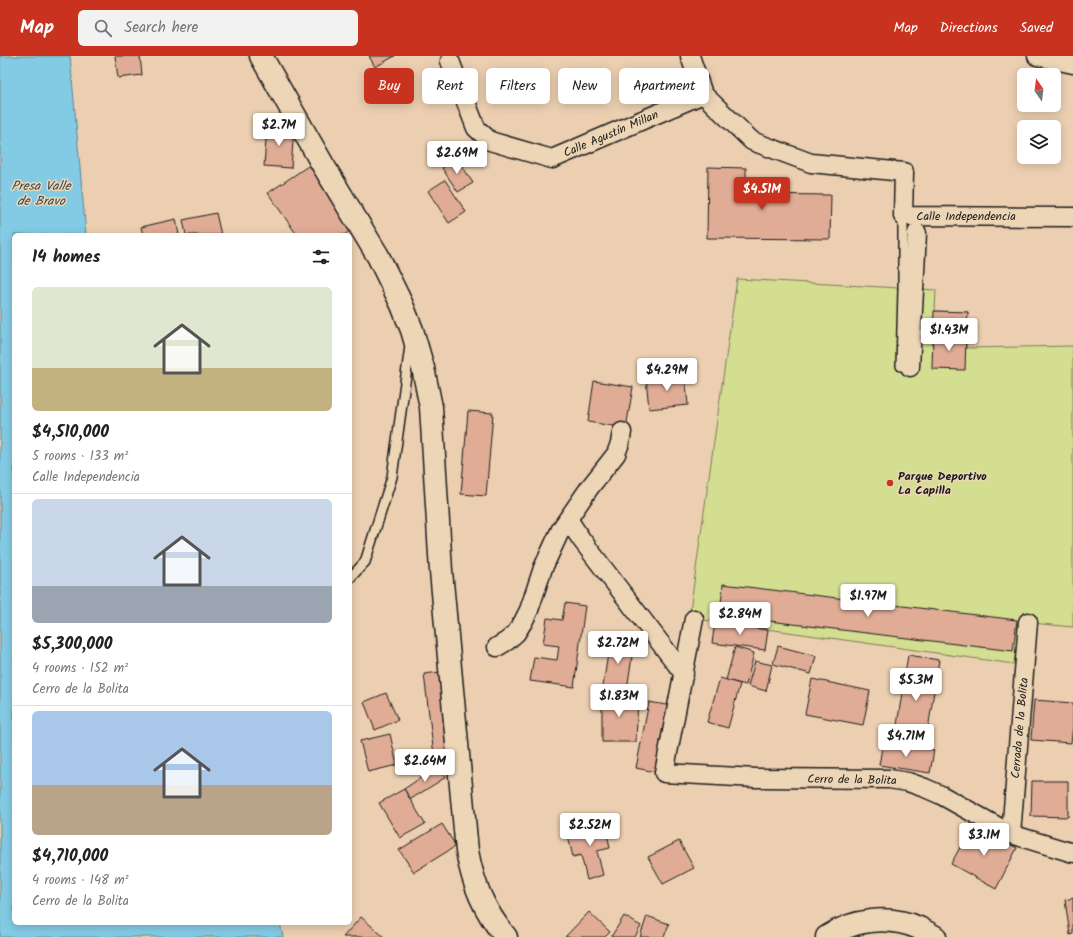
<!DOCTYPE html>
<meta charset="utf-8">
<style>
:root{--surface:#fff;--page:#f2f2f2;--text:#202124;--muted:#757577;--line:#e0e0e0;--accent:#c8321e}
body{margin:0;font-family:Kalam,sans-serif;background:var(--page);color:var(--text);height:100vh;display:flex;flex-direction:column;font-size:15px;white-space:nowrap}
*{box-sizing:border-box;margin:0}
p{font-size:13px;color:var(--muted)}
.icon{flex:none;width:22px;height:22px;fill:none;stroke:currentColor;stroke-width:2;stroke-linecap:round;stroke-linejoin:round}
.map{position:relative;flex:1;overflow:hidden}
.panel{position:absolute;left:12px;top:177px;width:340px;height:692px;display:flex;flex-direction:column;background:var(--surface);border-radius:6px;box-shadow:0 2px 10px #0003}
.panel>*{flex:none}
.guide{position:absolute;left:364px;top:12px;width:380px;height:36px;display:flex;gap:8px}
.needle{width:26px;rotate:346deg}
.buttons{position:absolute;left:1017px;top:12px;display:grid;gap:8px}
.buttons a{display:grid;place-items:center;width:44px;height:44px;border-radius:6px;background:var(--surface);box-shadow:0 2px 10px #0003;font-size:20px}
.price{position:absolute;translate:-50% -34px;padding:0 9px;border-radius:4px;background:#fff;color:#222;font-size:13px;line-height:26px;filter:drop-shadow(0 1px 2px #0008)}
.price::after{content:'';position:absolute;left:50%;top:24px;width:12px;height:9px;margin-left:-6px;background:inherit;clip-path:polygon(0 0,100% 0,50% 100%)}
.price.current{background:var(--accent);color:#fff}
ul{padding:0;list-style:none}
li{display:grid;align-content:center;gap:8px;height:212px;padding:0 20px}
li+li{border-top:1px solid var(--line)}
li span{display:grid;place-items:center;height:124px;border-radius:6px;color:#555}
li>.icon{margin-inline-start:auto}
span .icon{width:72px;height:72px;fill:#fffc;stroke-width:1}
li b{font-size:17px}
h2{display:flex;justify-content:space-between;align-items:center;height:48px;padding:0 20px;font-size:17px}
.chip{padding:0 14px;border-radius:6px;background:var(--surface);box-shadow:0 2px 10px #0003;font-size:14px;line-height:36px}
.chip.current{background:var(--accent);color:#fff}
header{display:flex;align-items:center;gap:24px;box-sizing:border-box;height:56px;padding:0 20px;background:var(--accent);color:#fff}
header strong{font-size:19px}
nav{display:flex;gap:22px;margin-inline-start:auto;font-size:14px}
.search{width:280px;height:36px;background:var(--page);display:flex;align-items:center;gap:10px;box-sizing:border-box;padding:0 14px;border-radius:6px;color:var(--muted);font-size:15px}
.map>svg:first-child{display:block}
.green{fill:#d3de91;stroke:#787d56}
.water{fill:#83cbe4;stroke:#5a8594}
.building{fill:#e0ac96;stroke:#1c1c1c}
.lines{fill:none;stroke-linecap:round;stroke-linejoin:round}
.service-casing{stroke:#1c1c1c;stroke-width:12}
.minor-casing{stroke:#1c1c1c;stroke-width:21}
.secondary-casing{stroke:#1c1c1c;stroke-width:25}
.service{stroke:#edd6b6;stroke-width:9}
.minor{stroke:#edd6b6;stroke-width:18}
.secondary{stroke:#edd6b6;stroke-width:22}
.poi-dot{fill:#c8321e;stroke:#edd6b6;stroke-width:1.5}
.labels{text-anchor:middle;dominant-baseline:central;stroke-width:3;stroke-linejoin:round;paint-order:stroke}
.street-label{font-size:12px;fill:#1c1c1c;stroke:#edd6b6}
.poi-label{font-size:12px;font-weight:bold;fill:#1c1c1c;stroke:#edd6b6;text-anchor:start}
.water-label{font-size:13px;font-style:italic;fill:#36484e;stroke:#edd6b6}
</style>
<header>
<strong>Map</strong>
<div class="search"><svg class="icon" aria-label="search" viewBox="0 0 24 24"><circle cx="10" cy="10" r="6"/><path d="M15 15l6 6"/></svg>Search here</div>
<nav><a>Map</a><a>Directions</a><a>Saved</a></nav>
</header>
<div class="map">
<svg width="1073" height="881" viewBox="0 0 1073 881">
<rect width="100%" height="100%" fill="#eccfb1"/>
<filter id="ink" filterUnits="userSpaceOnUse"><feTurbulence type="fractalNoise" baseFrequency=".025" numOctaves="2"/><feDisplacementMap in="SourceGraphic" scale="8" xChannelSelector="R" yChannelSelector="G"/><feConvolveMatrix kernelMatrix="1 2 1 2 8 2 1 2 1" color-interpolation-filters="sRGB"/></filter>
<g filter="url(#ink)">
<path class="green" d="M737 223 936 234 935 255 968 256 966 292 1073 290V571L1021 566 1014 608 689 562Z"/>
<path class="water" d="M0 0H70L86 179H14V867H280L283 881H0Z"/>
<g class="building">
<path d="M115 0H140L142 19 118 22Z"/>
<path d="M369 0H395L375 11Z"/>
<path d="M267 70 294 71 291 112 264 110Z"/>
<path d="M457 102 473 127 458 136 442 112Z"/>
<path d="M314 106 358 170 344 179H297L268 137Z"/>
<path d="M708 111 746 112V138L831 139 830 183 707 182Z"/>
<path d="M445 124 466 156 449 167 428 135Z"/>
<path d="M216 157 221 179H186L183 164Z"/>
<path d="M176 163 179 179H143L141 171Z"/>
<path d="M934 255 968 256 966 280 933 279Z"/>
<path d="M933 279 966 280 965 314 932 313Z"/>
<path d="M685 318 688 349 649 353 646 322Z"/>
<path d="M594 325 633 331 626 372 588 366Z"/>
<path d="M468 355 493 357 486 440 461 438Z"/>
<path d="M723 528 1017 564 1013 595 720 559Z"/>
<path d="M565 547 585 550 574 631 530 625 534 601 557 604 559 590 543 588 547 562 562 564Z"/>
<path d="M715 566 768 574 765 594 712 587Z"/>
<path d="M611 578 635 581 626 640 602 637Z"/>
<path d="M778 590 816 600 811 618 773 608Z"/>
<path d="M735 591 754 597 746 629 726 624Z"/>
<path d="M908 599 939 604 925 692 894 688Z"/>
<path d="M755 605 772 609 766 635 748 630Z"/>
<path d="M440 616 449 697 434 699 424 618Z"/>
<path d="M720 622 740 628 728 672 707 666Z"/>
<path d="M812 623 870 635 863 669 805 658Z"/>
<path d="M386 637 398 664 375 674 364 646Z"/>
<path d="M602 637 638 642 636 686H602Z"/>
<path d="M1034 644 1073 647V669L1071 687 1031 684Z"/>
<path d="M649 646 672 650 660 717 636 712Z"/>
<path d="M390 678 397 709 368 716 360 685Z"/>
<path d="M883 686 934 694 930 717 879 709Z"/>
<path d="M438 710 446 721 411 743 404 733Z"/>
<path d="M1032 725H1068V761L1031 760Z"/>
<path d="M404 733 425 768 400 782 379 747Z"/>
<path d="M605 767 610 792 597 795 603 819 587 824 581 799 573 801 567 776Z"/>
<path d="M442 768 456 790 414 816 399 794Z"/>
<path d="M972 769 1017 792 996 833 951 808Z"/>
<path d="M679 785 694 812 663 828 648 801Z"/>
<path d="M1073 842V878L1070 879 1065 844Z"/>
<path d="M589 856 610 876 605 881H565Z"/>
<path d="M624 860 641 870 635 881H611Z"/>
<path d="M647 860 669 868 664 881H640Z"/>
<path d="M361 861 384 881H343Z"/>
</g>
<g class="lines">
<defs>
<g id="service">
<path d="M901 310 903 233V160"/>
<path d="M350 522 365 506 392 421 410 290"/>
</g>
<g id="minor">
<path d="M690 0 703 38 752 85 811 107 904 116 903 160 1073 161"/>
<path d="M1037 0 1073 8"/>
<path d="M450 5 476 72 490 85 552 103 703 38"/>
<path d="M910 311 917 177"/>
<path d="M568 463 581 483 684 618"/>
<path d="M694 563 664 717 756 722 889 723 908 726 925 732 941 739 1011 778 1073 797"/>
<path d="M497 591 507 585 516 577 523 566 529 554 543 512 561 473 590 431 616 398 620 387 622 376"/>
<path d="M1011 778 1028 566"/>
</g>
<g id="secondary">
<path d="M261 0 323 109 378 200 402 249 412 274 423 312 431 351 441 515 467 795C473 828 484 855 506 881"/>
<path d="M827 881C854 863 889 859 919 872 924 875 930 878 935 881"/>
</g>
</defs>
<use href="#service" class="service-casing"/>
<use href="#minor" class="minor-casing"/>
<use href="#secondary" class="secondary-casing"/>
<use href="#service" class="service"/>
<use href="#minor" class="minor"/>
<use href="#secondary" class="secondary"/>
</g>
</g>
<circle class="poi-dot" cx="890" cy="427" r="4"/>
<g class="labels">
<g class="street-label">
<text transform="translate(611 78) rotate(-23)">Calle Agustín Millan</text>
<text x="966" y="160">Calle Independencia</text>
<text transform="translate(1020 672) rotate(-85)">Cerrada de la Bolita</text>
<text transform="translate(852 724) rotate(1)">Cerro de la Bolita</text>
</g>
<g class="poi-label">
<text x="898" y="420">Parque Deportivo<tspan x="898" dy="14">La Capilla</tspan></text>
</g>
<g class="water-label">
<text x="41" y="130">Presa Valle<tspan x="41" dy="15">de Bravo</tspan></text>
</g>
</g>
</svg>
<div class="buttons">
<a><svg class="needle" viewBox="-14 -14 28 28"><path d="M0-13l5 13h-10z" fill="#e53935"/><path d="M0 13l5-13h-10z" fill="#757577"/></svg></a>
<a><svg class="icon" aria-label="layers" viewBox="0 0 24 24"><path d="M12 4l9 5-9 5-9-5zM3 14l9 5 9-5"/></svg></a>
</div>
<b class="price" style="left:279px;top:91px">$2.7M</b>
<b class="price" style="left:457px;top:119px">$2.69M</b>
<b class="price current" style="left:762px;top:155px">$4.51M</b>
<b class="price" style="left:949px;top:296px">$1.43M</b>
<b class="price" style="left:667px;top:336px">$4.29M</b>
<b class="price" style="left:868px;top:562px">$1.97M</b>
<b class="price" style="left:740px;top:580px">$2.84M</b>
<b class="price" style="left:618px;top:609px">$2.72M</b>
<b class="price" style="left:916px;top:646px">$5.3M</b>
<b class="price" style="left:619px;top:662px">$1.83M</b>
<b class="price" style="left:906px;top:702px">$4.71M</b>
<b class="price" style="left:425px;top:727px">$2.64M</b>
<b class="price" style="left:590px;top:791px">$2.52M</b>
<b class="price" style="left:984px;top:801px">$3.1M</b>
<div class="guide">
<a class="chip current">Buy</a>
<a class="chip">Rent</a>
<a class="chip">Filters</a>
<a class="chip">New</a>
<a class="chip">Apartment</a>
</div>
<section class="panel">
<h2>14 homes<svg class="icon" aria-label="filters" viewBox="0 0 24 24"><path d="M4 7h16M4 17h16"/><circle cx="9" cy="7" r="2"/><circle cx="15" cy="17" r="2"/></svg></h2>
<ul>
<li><span style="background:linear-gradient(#dfe7d0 65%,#c2b280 0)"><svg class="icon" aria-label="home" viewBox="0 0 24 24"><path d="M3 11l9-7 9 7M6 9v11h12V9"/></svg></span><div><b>$4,510,000</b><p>5 rooms · 133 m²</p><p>Calle Independencia</p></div></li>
<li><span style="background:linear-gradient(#c9d6e8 70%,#9aa5b1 0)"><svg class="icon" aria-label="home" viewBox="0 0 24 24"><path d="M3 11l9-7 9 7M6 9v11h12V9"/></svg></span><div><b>$5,300,000</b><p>4 rooms · 152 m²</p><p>Cerro de la Bolita</p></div></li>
<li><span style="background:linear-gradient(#a9c7e8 60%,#b9a48a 0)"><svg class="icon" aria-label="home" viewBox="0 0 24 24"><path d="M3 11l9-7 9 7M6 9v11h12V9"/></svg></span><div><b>$4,710,000</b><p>4 rooms · 148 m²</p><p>Cerro de la Bolita</p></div></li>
</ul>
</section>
</div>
